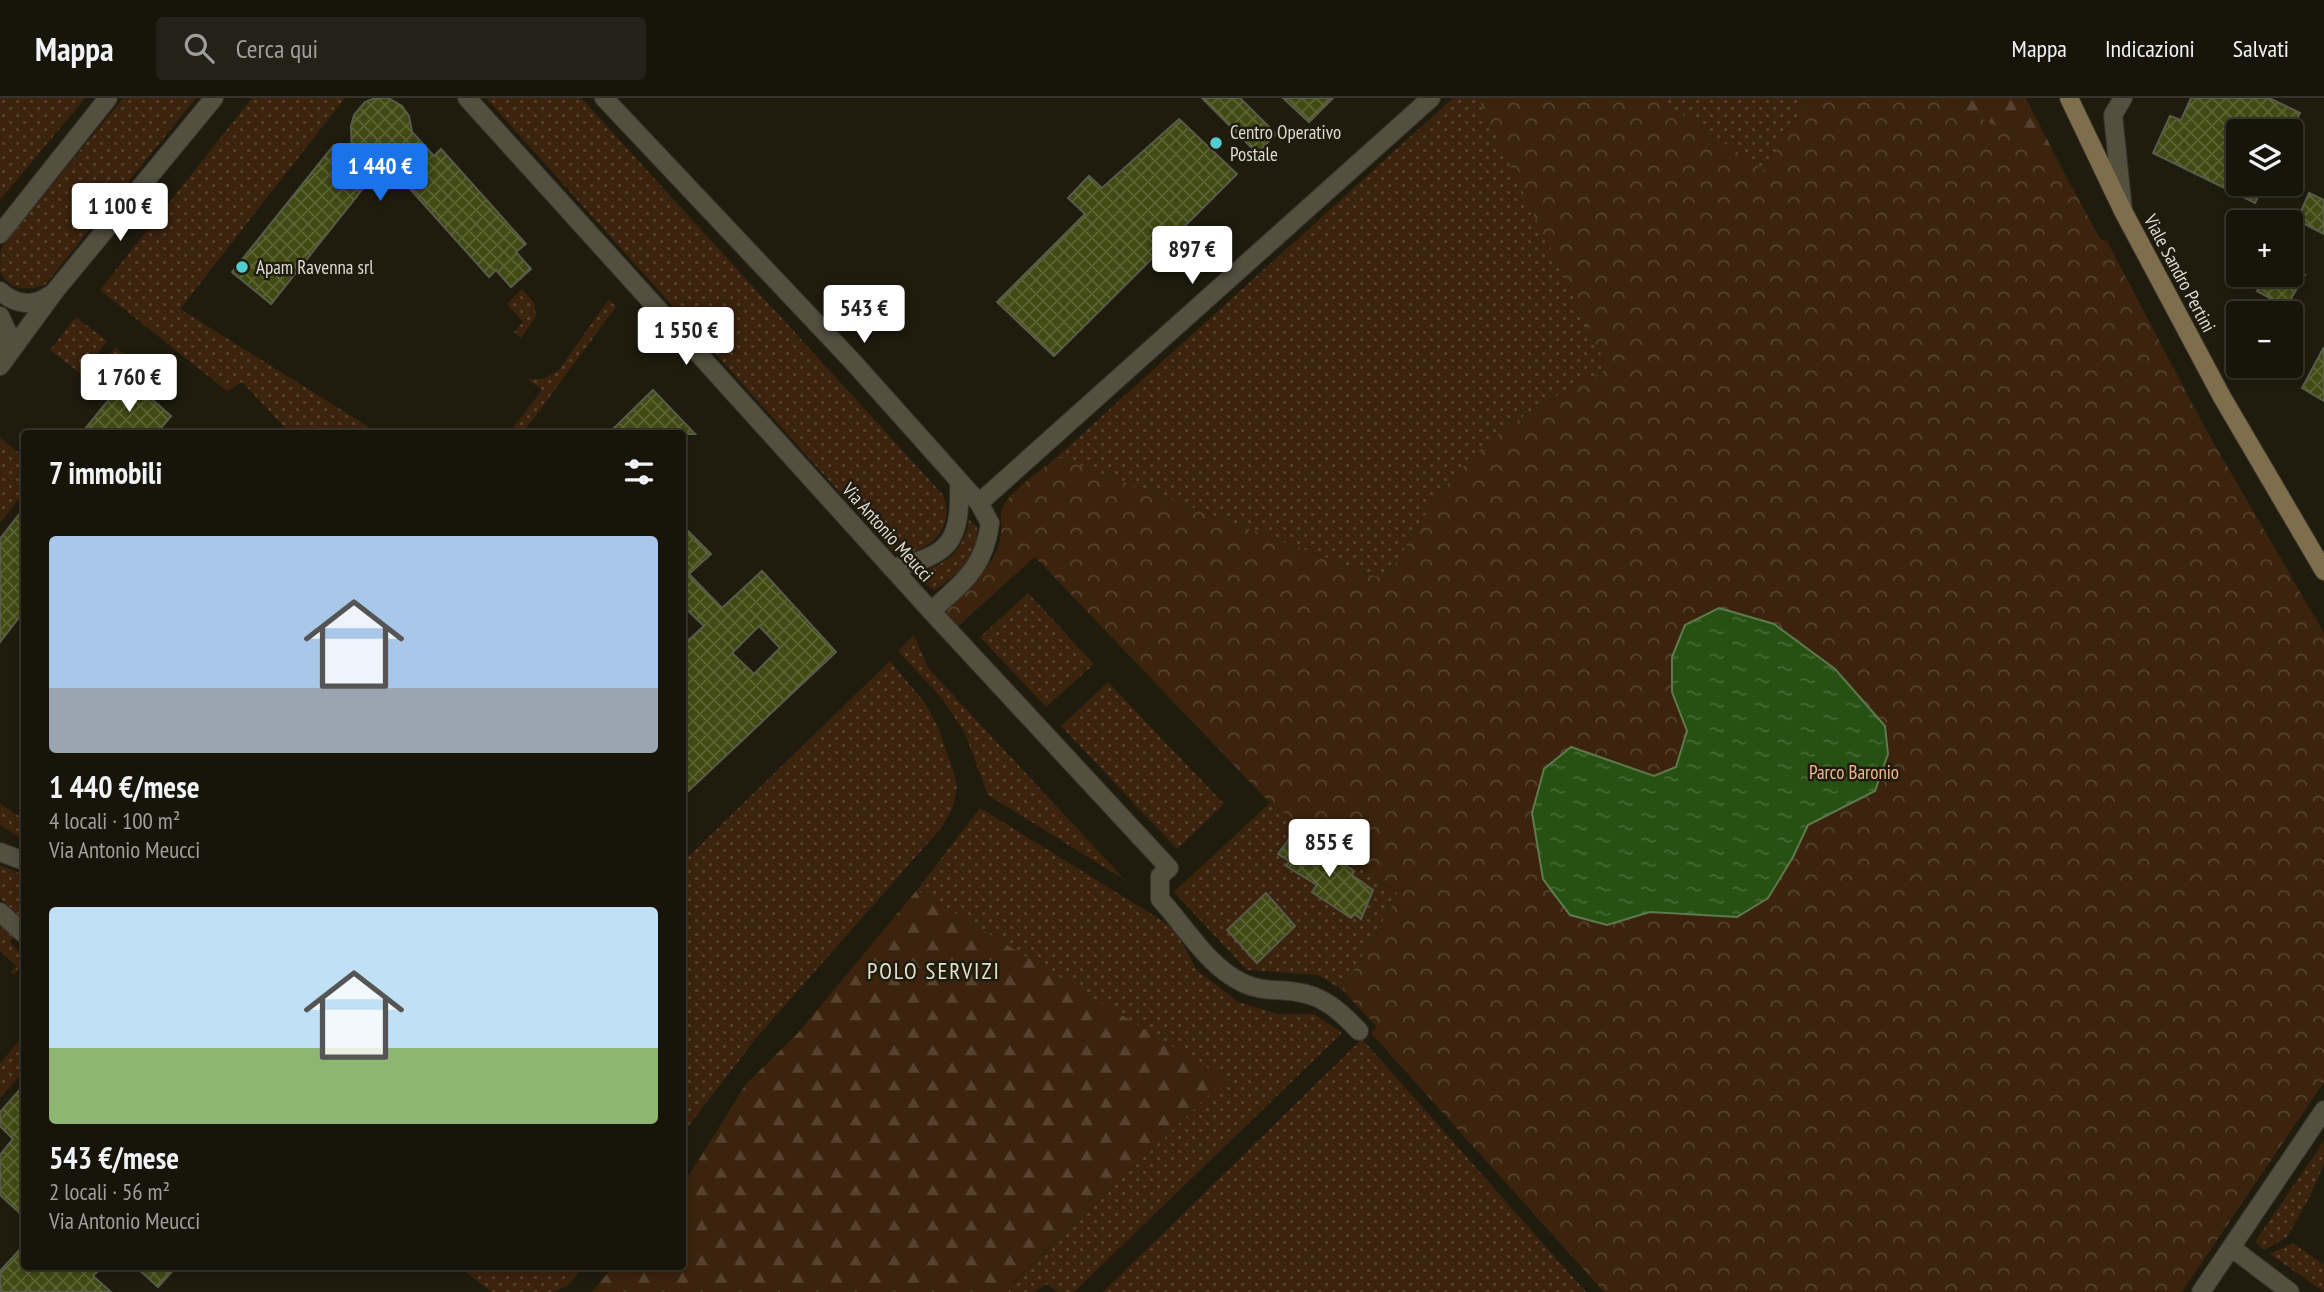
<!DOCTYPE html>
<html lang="it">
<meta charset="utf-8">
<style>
:root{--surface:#17150a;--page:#242218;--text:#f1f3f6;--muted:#9e9f9c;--line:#36342b;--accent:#1a73e8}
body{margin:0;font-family:"PT Sans Narrow",sans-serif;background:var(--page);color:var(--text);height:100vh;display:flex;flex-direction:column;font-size:26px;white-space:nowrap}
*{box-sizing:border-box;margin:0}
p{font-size:23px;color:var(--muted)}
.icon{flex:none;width:38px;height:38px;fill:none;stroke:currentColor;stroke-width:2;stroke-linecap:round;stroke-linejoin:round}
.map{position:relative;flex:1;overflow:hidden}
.sheet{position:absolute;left:21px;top:332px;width:665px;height:840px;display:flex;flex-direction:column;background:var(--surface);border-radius:7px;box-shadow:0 4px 10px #0003,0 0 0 2px var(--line)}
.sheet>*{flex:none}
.buttons{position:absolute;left:2226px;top:21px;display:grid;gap:14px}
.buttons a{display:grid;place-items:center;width:77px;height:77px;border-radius:7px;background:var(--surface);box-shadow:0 4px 10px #0003,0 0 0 2px var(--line);font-size:35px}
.price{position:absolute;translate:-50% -60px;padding:0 16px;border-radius:7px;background:#fff;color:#222;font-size:23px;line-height:46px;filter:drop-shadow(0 2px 4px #0008)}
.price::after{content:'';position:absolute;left:50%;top:42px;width:21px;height:16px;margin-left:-10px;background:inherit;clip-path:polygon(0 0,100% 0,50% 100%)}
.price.selected{background:var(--accent);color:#fff}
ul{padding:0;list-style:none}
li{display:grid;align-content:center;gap:14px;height:371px;padding:0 28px}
li span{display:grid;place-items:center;height:217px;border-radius:7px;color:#555}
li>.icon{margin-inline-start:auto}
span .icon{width:126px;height:126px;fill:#fffc;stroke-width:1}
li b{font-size:30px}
h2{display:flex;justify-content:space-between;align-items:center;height:84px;padding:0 28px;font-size:30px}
header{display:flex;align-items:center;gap:42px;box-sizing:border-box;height:98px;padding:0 35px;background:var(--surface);border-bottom:2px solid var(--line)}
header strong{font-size:33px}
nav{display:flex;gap:38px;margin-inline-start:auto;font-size:24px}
.search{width:490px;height:63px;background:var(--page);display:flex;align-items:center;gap:18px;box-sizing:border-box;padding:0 24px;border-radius:7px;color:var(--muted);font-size:26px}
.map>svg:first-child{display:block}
.grass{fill:url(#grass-dots)}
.forest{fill:url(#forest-firs)}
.park{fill:url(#park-crowns)}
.water{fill:url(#water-ripples);stroke:#5e7a4c;stroke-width:2}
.building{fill:url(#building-cross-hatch);stroke:#595c4d;stroke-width:2;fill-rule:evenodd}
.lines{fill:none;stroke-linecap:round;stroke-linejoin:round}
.minor-casing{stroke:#38352e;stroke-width:20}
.tertiary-casing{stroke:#38352e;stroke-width:20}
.secondary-casing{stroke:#38352e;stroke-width:20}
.minor{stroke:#535040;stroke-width:18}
.tertiary{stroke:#535040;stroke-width:18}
.secondary{stroke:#7f6e4b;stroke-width:18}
.poi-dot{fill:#52cdce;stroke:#1f1c0e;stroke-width:2.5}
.labels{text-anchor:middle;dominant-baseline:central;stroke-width:5;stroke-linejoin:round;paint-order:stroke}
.poi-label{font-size:19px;fill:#dddbd2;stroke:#1f1c0e;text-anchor:start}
.street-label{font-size:19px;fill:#dddbd2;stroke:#1f1c0e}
.park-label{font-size:19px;fill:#f5b888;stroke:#1f1c0e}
.quarter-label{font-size:23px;letter-spacing:2px;fill:#e4e0ce;stroke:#1f1c0e}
</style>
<header>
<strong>Mappa</strong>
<div class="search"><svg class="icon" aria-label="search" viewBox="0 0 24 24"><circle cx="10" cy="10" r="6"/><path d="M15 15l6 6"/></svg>Cerca qui</div>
<nav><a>Mappa</a><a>Indicazioni</a><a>Salvati</a></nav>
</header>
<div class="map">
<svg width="2324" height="1194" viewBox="0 0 2324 1194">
<defs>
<pattern id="grass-dots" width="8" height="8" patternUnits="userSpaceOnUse" patternTransform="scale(1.75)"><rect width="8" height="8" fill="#3b230e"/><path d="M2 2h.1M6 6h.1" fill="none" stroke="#574230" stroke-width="1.8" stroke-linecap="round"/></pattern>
<pattern id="forest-firs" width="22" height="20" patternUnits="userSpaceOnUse" patternTransform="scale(1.75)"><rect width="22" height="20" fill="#3b230e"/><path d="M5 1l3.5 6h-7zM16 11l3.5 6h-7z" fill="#574230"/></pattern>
<pattern id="park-crowns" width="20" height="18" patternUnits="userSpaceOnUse" patternTransform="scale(1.75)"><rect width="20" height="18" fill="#3b230e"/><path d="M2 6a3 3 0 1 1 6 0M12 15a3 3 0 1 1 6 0" fill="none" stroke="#574230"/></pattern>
<pattern id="water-ripples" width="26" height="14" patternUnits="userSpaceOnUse" patternTransform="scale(1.75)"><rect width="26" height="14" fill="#275113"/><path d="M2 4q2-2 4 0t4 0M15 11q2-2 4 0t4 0" fill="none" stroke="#466934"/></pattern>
<pattern id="building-cross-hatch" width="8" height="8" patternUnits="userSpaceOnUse" patternTransform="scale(1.75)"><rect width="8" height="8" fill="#414a13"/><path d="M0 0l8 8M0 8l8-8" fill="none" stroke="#5c6434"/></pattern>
</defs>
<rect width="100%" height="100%" fill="#1f1c0e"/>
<g class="grass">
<path d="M0 0H85L0 102Z"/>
<path d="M123 0H196L45 187C27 193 9 193 0 173L1 150Z"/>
<path d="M252 0H345L180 211 380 336H291L242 284 227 293 100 192Z"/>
<path d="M486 0H581L943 397C957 430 928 457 895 456Z"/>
<path d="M1453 0H1478L1609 271C1561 293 1496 331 1461 370 1431 404 1409 443 1386 482L1057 359Z"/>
<path d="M1657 0H1808L1764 73Z"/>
<path d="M522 191 534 205 536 219 521 240 514 234 523 224 507 206Z"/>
<path d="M609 201 616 209 522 336H508L542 292 527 281H543L558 273Z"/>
<path d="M76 219 107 243 81 276 50 252Z"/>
<path d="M115 249 130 261 105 294 90 283Z"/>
<path d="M0 340 24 359V394L0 425Z"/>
<path d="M969 422 977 429C981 460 957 476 934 493L915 475C945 468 964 454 969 422Z"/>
<path d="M1028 495 1094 566 1046 609 980 539Z"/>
<path d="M914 537 928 570 1125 782 988 697 964 633 940 598 898 553Z"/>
<path d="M890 563 925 605 938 629 954 675 957 688 953 709 941 730 758 938 683 1035V764Z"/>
<path d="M1108 584 1224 706 1177 751 1061 628Z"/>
<path d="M1270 705 1399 796 1342 892 1318 877 1247 872 1174 794Z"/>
<path d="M0 706 24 721V742L0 727Z"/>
<path d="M980 710 1174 830 1197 872 1238 904 1278 916H1314L1342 935 1074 1194H1057L1047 1186 1034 1194H1019L1012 1186 1225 981 917 792Z"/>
<path d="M0 767 24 777V822L0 800Z"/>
<path d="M0 825 14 838 10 844C22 856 25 863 14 877L11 875 16 868 0 853Z"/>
<path d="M23 937 24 973 0 1000V966Z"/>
<path d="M1362 941 1586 1194H1103Z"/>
<path d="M2324 1043V1066L2310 1098 2287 1139 2264 1152 2255 1144Z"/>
<path d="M2293 1145 2324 1167V1194L2270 1156Z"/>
<path d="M460 1169H584L567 1188 553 1194H491Z"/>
</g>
<g class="forest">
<path d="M1944 0H2026L2057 61Z"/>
<path d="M917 792 1226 981 1012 1185 1019 1194H592L613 1169H682L683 1087 746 986 798 935Z"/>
</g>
<path class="park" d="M1478 0H1657L1764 72 1808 0H1944L2057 61 2100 141 2107 143 2205 330 2324 535V984L2182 1194H1604L1371 935 1377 929 1342 892 1399 796 1270 705 1035 459 957 529 944 513C965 493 993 471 1000 442 1004 428 997 418 1005 405 1014 390 1043 371 1057 359L1386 482C1409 443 1431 404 1461 370 1496 331 1561 293 1608 271Z"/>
<path class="water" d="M1719 510 1774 526 1835 571 1885 628 1888 656 1875 693 1808 727 1793 759 1768 800 1737 819 1650 814 1607 827 1570 817 1543 781 1532 715 1544 671 1571 649 1654 678 1676 669 1687 633 1672 594V559L1685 527Z"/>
<g class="building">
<path d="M375 0H388L402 8 409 18 412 34 434 58 441 51 526 146 516 154 531 171 511 189 496 172 489 179 385 63 271 206 232 174 334 47 352 61 351 28 354 17 365 4Z"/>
<path d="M1202 0H1240L1276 36 1257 55Z"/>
<path d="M1283 0H1333L1309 24Z"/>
<path d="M2191 0H2269L2300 15 2291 33H2238V86H2265L2255 105 2153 55 2170 18 2181 22Z"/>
<path d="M1179 21 1237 76 1054 258 997 204 1085 116 1068 100 1089 78 1102 90Z"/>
<path d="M2309 95 2324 102V136L2297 122Z"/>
<path d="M2266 177H2305L2286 209 2257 193Z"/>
<path d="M2324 249V303L2302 290Z"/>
<path d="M127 279 171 318 156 336H81Z"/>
<path d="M653 292 695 336H608Z"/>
<path d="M24 410V513L0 544V441Z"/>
<path d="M682 427 711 456 689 476 722 510 762 473 836 554 682 699V548L704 528 682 507ZM759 528 780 550 754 576 732 555Z"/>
<path d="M1290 740 1333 766 1337 761 1354 773 1352 777 1373 792 1361 821 1355 816 1351 820 1312 794 1317 787 1286 768 1289 763 1278 756Z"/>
<path d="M1266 795 1295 828 1257 865 1227 832Z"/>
<path d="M24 987V1119L0 1097V1057L13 1041 0 1028V1014Z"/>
<path d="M24 1147V1169H102L93 1178 111 1194H0V1173Z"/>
<path d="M136 1169H176L158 1189Z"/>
</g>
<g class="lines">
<defs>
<g id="minor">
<path d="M467 0 931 513 1169 770 1160 778V801C1185 828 1208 869 1243 885 1261 894 1278 891 1296 894 1323 897 1341 914 1359 933"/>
<path d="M604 0 854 265 979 405 990 425C984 471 963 484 931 513"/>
<path d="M2123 0 2113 17 2123 113"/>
<path d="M979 405 1431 0"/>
<path d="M892 470C951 457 961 444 959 383"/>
<path d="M0 754 24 763"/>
<path d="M0 814 24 836"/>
<path d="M2232 1150 2290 1194"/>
</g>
<g id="tertiary">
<path d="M0 136 108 0"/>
<path d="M0 193C15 207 34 209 50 197"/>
<path d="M0 218 7 233 6 258"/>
<path d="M0 268 55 193 214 0"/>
<path d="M2201 1194 2324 1012"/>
</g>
<path id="secondary" d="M2069 0 2123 113 2222 299 2324 473"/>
</defs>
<use href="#minor" class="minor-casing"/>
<use href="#tertiary" class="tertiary-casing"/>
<use href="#secondary" class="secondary-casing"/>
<use href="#minor" class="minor"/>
<use href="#tertiary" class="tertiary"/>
<use href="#secondary" class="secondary"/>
</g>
<g class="poi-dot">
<circle cx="1216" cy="45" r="7"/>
<circle cx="242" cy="169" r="7"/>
</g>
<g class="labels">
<g class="poi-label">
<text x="1230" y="34">Centro Operativo<tspan x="1230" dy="22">Postale</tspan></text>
<text x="256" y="169">Apam Ravenna srl</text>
</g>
<g class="street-label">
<text transform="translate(2180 175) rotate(62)">Viale Sandro Pertini</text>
<text transform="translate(888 434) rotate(48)">Via Antonio Meucci</text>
</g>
<g class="park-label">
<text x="1854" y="674">Parco Baronio</text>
</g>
<g class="quarter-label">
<text x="934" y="872">POLO SERVIZI</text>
</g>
</g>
</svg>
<div class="buttons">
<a><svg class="icon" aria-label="layers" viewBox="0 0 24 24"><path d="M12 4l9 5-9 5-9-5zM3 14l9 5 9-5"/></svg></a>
<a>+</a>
<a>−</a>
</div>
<b class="price selected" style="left:380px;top:105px">1 440 €</b>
<b class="price" style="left:120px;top:145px">1 100 €</b>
<b class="price" style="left:1192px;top:188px">897 €</b>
<b class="price" style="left:864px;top:247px">543 €</b>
<b class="price" style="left:686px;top:269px">1 550 €</b>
<b class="price" style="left:129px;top:316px">1 760 €</b>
<b class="price" style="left:1329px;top:781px">855 €</b>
<section class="sheet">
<h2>7 immobili<svg class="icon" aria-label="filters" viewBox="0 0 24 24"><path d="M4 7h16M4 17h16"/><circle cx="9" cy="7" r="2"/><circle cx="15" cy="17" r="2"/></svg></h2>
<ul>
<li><span style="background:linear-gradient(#a9c7e8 70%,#9aa5b1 0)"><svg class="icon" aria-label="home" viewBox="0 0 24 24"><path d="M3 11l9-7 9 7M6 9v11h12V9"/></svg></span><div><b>1 440 €/mese</b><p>4 locali · 100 m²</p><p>Via Antonio Meucci</p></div></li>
<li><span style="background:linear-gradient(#bfe0f5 65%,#8fb573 0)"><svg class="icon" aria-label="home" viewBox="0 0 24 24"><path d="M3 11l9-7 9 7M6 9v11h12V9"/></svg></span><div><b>543 €/mese</b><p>2 locali · 56 m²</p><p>Via Antonio Meucci</p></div></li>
</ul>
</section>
</div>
